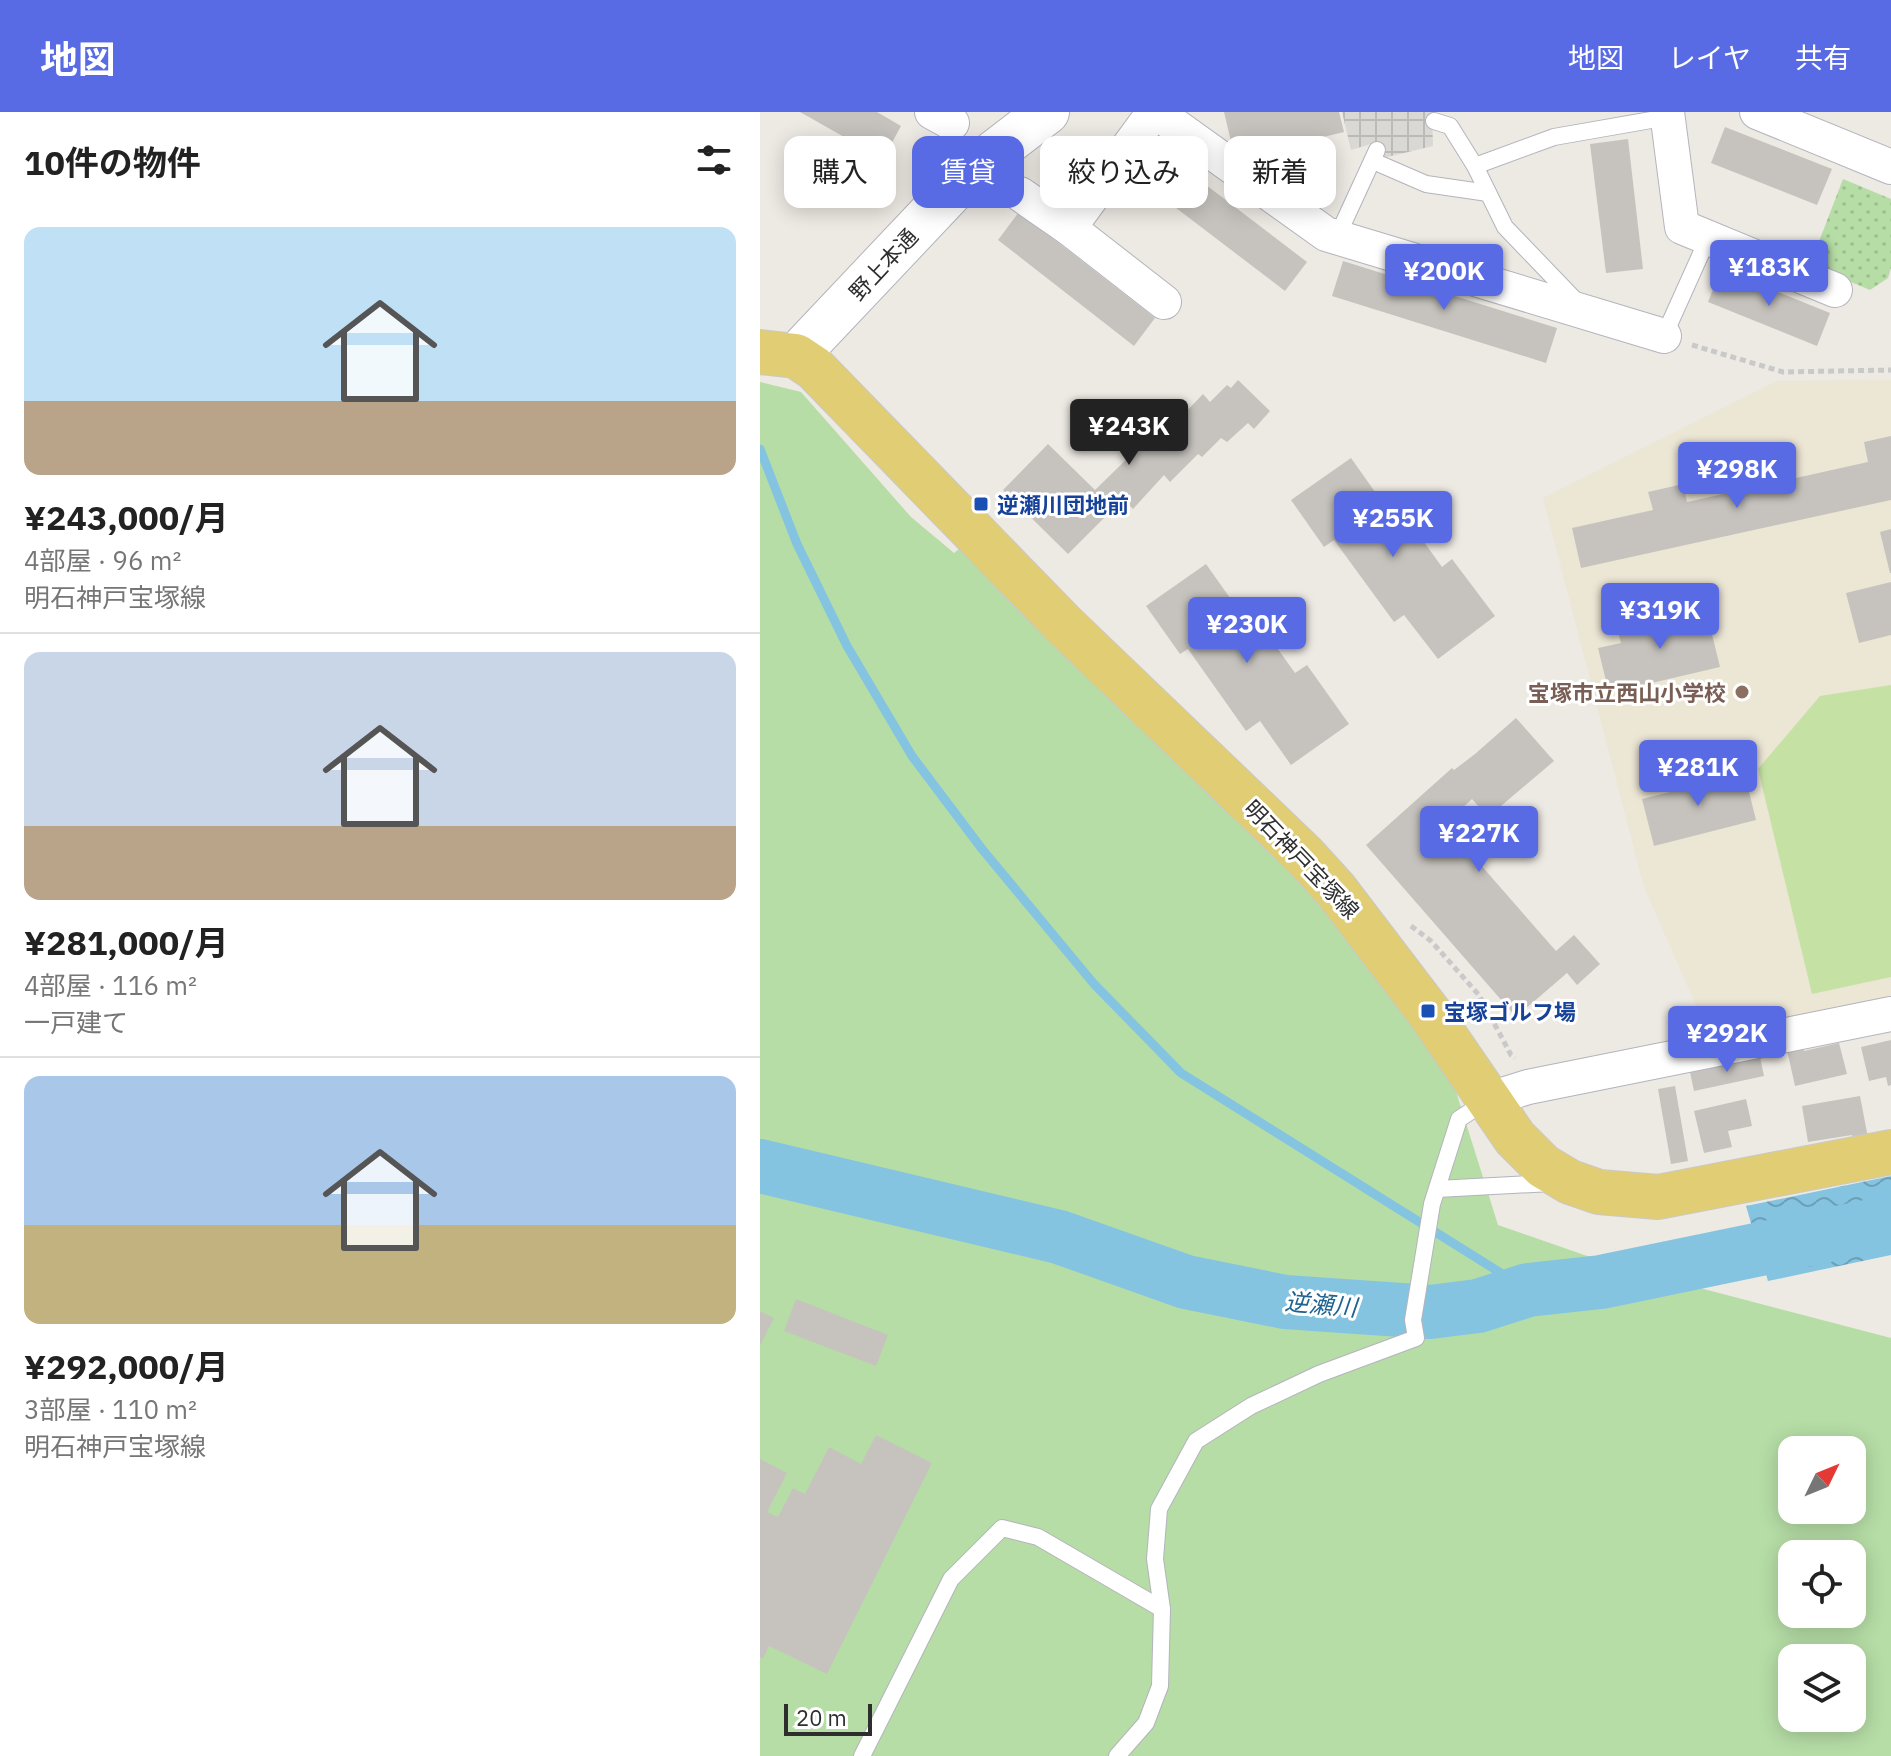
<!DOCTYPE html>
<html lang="ja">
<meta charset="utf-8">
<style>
:root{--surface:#fff;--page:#f2f2f2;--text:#222;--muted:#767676;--line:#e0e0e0;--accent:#586be5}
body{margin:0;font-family:"IBM Plex Sans","Noto Sans JP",sans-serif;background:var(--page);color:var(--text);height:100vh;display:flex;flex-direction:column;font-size:30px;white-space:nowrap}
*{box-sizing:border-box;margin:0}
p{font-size:26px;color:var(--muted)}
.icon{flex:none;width:44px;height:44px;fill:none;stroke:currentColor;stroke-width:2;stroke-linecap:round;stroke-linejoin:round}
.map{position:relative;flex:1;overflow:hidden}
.panel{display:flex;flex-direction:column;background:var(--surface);width:760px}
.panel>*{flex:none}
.guide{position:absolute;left:24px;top:24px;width:760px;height:72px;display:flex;gap:16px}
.needle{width:52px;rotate:47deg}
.controls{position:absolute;left:1018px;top:1324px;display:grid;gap:16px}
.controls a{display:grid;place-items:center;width:88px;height:88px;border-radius:16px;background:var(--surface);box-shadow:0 4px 20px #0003;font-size:40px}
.scale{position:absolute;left:24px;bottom:20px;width:88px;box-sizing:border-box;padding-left:8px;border:4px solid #2e2e2e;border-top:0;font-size:22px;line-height:28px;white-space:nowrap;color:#2e2e2e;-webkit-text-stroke:6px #fff;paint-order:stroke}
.price{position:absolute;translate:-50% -68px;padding:0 18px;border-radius:8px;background:var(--accent);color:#fff;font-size:26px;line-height:52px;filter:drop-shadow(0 2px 4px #0008)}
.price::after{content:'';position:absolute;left:50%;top:48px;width:24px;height:18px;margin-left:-12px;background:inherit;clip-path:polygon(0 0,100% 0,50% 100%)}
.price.active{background:#222;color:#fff}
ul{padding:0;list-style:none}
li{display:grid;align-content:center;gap:16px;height:424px;padding:0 24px}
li+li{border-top:2px solid var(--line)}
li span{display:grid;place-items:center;height:248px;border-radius:16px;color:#555}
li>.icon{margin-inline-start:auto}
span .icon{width:144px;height:144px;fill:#fffc;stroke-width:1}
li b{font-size:34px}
h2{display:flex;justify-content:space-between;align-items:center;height:96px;padding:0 24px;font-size:34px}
.pill{padding:0 28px;border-radius:16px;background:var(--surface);box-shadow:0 4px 20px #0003;font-size:28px;line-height:72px}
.pill.active{background:var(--accent);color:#fff}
header{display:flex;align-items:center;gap:48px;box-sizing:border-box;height:112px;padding:0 40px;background:var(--accent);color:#fff}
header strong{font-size:38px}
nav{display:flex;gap:44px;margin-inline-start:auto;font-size:28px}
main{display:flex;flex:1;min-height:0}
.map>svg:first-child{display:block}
.education{fill:#ece6d5}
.grass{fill:#b6dda6;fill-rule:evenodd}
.park{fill:url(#park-dots)}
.pitch{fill:#c5e2a4}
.plaza{fill:url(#plaza-grid)}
.water{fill:url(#water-waves)}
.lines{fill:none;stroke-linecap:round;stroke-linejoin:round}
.stream{stroke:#84c4e1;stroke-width:9}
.river{stroke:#84c4e1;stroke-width:54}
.building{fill:#c6c3be}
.lane-casing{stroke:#b3b4bc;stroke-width:18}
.street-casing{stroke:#b3b4bc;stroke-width:36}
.secondary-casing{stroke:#b3b4bc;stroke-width:46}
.primary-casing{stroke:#c9c9c9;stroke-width:46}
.path{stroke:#c9c9c9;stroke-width:5;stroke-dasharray:6 4;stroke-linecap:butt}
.lane{stroke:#fff;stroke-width:16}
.street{stroke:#fff;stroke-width:34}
.secondary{stroke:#fff;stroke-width:44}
.primary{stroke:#e1cd74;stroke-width:44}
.transit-dot{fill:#1a4fb4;stroke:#fff;stroke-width:3}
.education-dot{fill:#8d6e63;stroke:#fff;stroke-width:3}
.labels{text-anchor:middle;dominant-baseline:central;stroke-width:6;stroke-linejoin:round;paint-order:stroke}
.street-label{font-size:22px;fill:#2e2e2e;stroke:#fff}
.transit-label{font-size:22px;font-weight:bold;fill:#164399;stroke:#fff;text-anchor:start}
.education-label{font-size:22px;font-weight:bold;fill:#785e54;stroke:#fff;text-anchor:end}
.water-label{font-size:24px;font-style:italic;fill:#1f6491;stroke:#fff}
</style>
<header>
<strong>地図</strong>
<nav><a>地図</a><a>レイヤ</a><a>共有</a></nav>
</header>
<main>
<section class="panel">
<h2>10件の物件<svg class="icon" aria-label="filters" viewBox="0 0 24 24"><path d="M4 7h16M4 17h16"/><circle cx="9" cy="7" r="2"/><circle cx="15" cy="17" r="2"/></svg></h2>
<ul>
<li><span style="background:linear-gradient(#bfe0f5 70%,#b9a48a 0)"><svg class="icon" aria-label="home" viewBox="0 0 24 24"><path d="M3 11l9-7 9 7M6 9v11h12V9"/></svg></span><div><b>¥243,000/月</b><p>4部屋 · 96 m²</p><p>明石神戸宝塚線</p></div></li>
<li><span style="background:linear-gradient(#c9d6e8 70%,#b9a48a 0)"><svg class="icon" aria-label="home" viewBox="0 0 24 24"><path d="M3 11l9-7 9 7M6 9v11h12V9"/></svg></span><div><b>¥281,000/月</b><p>4部屋 · 116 m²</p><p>一戸建て</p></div></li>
<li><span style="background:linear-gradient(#a9c7e8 60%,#c2b280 0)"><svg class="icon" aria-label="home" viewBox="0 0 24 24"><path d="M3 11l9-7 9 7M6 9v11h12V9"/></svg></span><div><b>¥292,000/月</b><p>3部屋 · 110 m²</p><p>明石神戸宝塚線</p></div></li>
</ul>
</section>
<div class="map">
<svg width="1131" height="1644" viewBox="0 0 1131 1644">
<defs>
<pattern id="park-dots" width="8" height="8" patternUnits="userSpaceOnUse" patternTransform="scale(2)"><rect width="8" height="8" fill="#b6dda6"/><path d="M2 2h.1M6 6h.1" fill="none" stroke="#9dbe8f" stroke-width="1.8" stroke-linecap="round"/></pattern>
<pattern id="plaza-grid" width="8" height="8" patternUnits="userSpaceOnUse" patternTransform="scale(2)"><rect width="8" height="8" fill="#dad8d5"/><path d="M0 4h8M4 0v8" fill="none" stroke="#bbbab7"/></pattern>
<pattern id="water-waves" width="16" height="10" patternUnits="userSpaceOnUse" patternTransform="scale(2)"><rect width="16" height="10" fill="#84c4e1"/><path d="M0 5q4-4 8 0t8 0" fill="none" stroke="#6ca0b7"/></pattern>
</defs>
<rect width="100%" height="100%" fill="#ede9e3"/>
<path class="education" d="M1131 268V886L949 923 884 775 783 386 1017 269Z"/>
<path class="grass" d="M0 270 41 280 151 405 194 441 204 433 523 740 688 954 738 1113 856 1154 1131 1226V1644H0ZM1032 1338H1092V1398H1032ZM1032 1442H1092V1502H1032ZM1032 1546H1092V1606H1032Z"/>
<path class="park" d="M1083 67 1131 87V156L1128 166 1110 178 1050 153Z"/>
<path class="pitch" d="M1131 573V865L1052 882 998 657 1060 584Z"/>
<path class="plaza" d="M582 0H672L673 34 623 46 611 32 591 38Z"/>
<path class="water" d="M1131 1064V1143L1008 1169 986 1094Z"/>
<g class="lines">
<path class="stream" d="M0 337 37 432 87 534 152 644 222 737 334 872 421 961 768 1178"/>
<path class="river" d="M0 1054 299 1125 426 1170 525 1190 670 1200 718 1194 768 1178 841 1170 1131 1110"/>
</g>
<g class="building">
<path d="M40 0H117L141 14 123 47Z"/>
<path d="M464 0H579L584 20 475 46Z"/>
<path d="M965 15 1072 57 1057 93 951 51Z"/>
<path d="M868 27 883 157 846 161 830 32Z"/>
<path d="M408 44 547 150 525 179 386 73Z"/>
<path d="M259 100 395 206 374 234 238 128Z"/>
<path d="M583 149 797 216 786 251 572 184Z"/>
<path d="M961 157 1070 201 1057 234 948 190Z"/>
<path d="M478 268 510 299 494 317 488 311 467 330 461 326 442 345 438 342 410 370 404 363 373 397 363 387 308 442 243 378 288 332 335 378 376 338 371 333 393 311 397 314 412 299 420 306 443 282 450 290 467 273 471 276Z"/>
<path d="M1131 324V388L821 456 812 416 893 398 888 380 923 372 927 390 1108 350 1104 330Z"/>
<path d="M591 346 620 387 628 380 682 455 692 447 735 504 678 547 644 503 634 510 574 428 564 435 531 388Z"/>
<path d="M1131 417V461H1130L1120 420Z"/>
<path d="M446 452 475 493 482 487 535 561 547 553 589 612 531 653 500 609 486 619 428 537 420 542 386 494Z"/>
<path d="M1131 470V523L1099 531 1086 481Z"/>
<path d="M945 494 960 555 849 581 838 536 861 531 857 516 892 507 896 523 912 519 908 503Z"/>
<path d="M756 606 794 649 728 705 712 687 685 712 796 839 814 823 840 852 817 873 807 861 756 905 606 733 692 656 694 658 715 642Z"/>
<path d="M939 654 944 674 985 664 996 708 894 734 882 687 922 677 918 660Z"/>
<path d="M1131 928V973L1128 974 1126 965 1109 969 1101 935Z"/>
<path d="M1079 931 1087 962 1035 974 1027 938 1043 935 1044 939Z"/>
<path d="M1000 945 1004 964 934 979 930 960Z"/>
<path d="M915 974 928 1049 911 1052 898 977Z"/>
<path d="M1100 984 1108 1026 1093 1029 1092 1023 1048 1030 1042 994Z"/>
<path d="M986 987 992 1014 968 1019 972 1035 944 1041 934 999Z"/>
<path d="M36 1187 128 1223 116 1254 24 1219Z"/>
<path d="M0 1199 14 1206 0 1234Z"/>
<path d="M116 1323 172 1351 67 1562 9 1534 3 1547 0 1545V1347L27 1361 7 1400 18 1405 33 1376 45 1382 69 1335 101 1352Z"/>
</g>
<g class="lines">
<defs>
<g id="lane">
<path d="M674 9 690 14 715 54 745 115 819 192"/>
<path d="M613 49 666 72 728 81"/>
<path d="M715 54 794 25 908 5"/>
<path d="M577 125 617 38"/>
<path d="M904 224 948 126"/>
<path d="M677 1077 792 1071"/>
<path d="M102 1644 191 1467 242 1416 278 1425 402 1497"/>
<path d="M357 1644 386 1611 400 1574 402 1497 395 1447 399 1397 436 1329 491 1294 559 1262 656 1226 653 1208 672 1092 699 1007 728 988"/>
</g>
<g id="street">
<path d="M172 0 192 11"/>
<path d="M396 0 566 122 904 224"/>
<path d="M907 0 922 115 1075 178"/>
<path d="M997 0 1131 55"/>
<path d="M260 82 309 116 404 190"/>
<path d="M309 116 394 0"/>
<path d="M730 987 768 975 1131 902"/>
</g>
<path id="secondary" d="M36 244 191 80 235 40 287 0"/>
<path id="primary" d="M0 240 36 244 54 256 303 512 544 743 575 777 668 899 755 1026 783 1054 810 1070 839 1080 898 1085 1131 1040"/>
</defs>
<use href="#lane" class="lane-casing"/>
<use href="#street" class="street-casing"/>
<use href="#secondary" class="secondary-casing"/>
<use href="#primary" class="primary-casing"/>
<g class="path">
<path d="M932 233 1023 260 1131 258"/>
<path d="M651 814 671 829 719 883 751 943 755 946"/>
</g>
<use href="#lane" class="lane"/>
<use href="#street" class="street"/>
<use href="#secondary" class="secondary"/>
<use href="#primary" class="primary"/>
</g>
<g class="transit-dot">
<rect x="213" y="384" width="16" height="16" rx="4"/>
<rect x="660" y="891" width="16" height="16" rx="4"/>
</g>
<circle class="education-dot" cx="982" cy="580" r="8"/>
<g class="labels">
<g class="street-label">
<text transform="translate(123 152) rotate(-47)">野上本通</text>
<text transform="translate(542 747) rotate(46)">明石神戸宝塚線</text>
</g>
<g class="transit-label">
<text x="237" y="392">逆瀬川団地前</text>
<text x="684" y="899">宝塚ゴルフ場</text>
</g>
<g class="education-label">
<text x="966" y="580">宝塚市立西山小学校</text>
</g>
<g class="water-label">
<text transform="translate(561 1192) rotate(5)">逆瀬川</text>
</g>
</g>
</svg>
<div class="controls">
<a><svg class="needle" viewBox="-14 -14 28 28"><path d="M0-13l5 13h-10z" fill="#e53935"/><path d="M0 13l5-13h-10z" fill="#767676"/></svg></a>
<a><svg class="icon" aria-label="locate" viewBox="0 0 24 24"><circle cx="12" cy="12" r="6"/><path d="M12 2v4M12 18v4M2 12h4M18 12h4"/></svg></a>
<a><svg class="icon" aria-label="layers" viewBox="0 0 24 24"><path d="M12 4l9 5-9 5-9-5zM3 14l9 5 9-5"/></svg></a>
</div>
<div class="scale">20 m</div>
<b class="price" style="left:1009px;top:196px">¥183K</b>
<b class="price" style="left:684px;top:200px">¥200K</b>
<b class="price active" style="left:369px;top:355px">¥243K</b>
<b class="price" style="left:977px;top:398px">¥298K</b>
<b class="price" style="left:633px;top:447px">¥255K</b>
<b class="price" style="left:900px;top:539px">¥319K</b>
<b class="price" style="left:487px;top:553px">¥230K</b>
<b class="price" style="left:938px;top:696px">¥281K</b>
<b class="price" style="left:719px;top:762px">¥227K</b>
<b class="price" style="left:967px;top:962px">¥292K</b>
<div class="guide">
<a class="pill">購入</a>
<a class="pill active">賃貸</a>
<a class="pill">絞り込み</a>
<a class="pill">新着</a>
</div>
</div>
</main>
